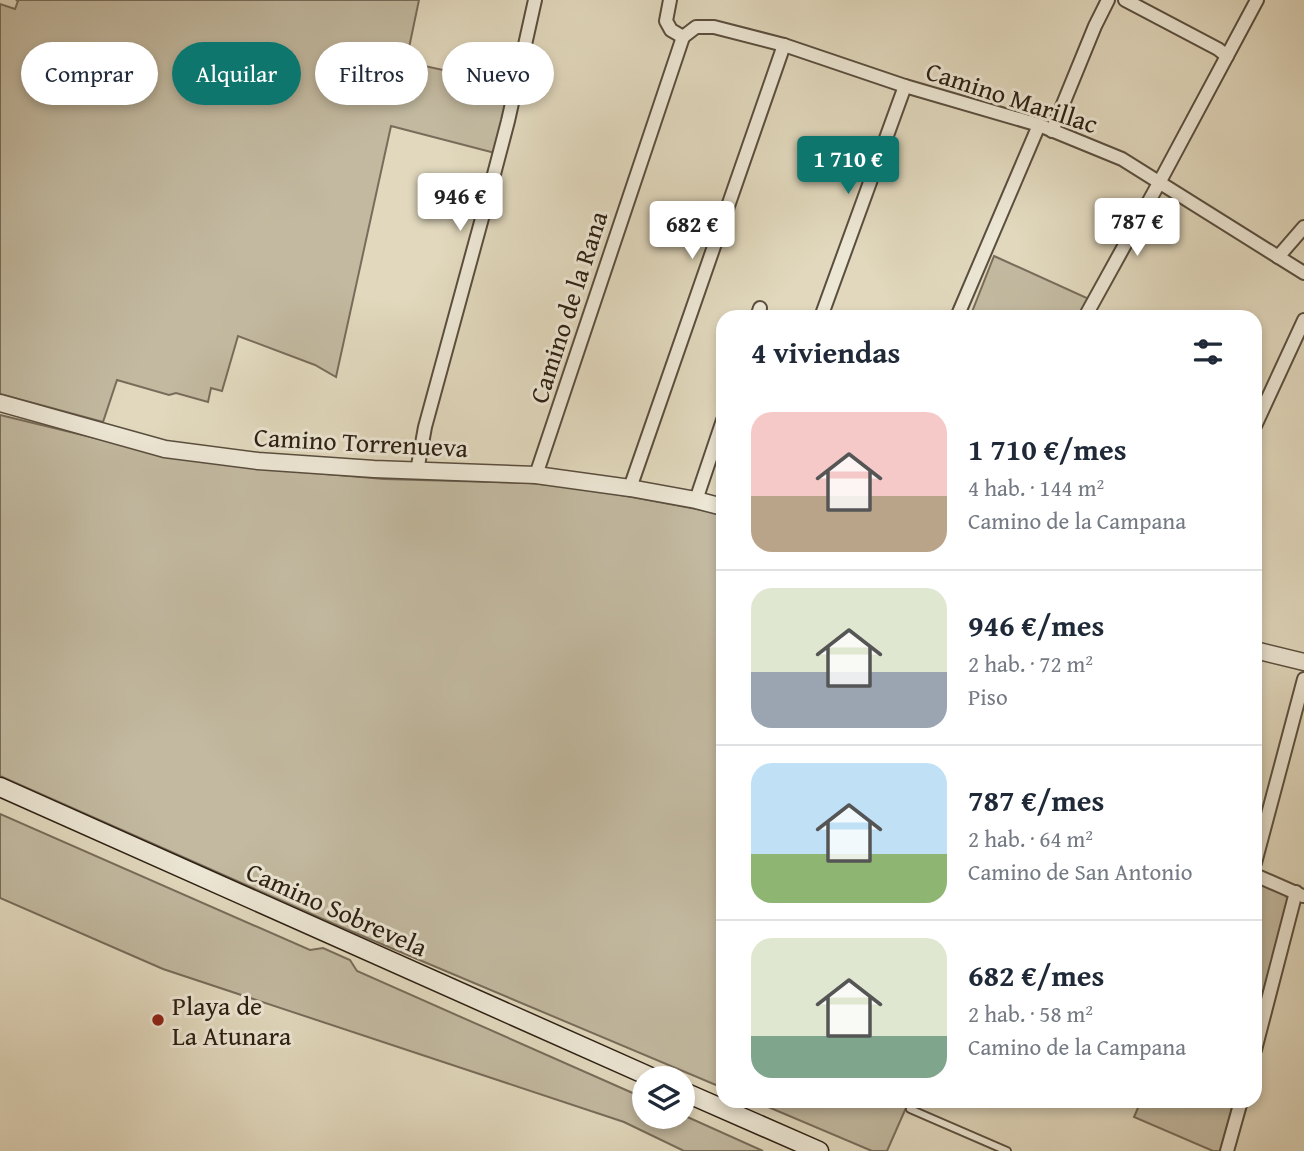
<!DOCTYPE html>
<html lang="es">
<meta charset="utf-8">
<style>
:root{--surface:#fff;--page:#f6f6f7;--text:#1f2937;--muted:#747a83;--line:#e0e1e3;--accent:#0f766e}
body{margin:0;font-family:"Gentium Book Plus",serif;background:var(--page);color:var(--text);height:100vh;display:flex;flex-direction:column;font-size:26px;white-space:nowrap}
*{box-sizing:border-box;margin:0}
p{font-size:23px;color:var(--muted)}
.icon{flex:none;width:38px;height:38px;fill:none;stroke:currentColor;stroke-width:2;stroke-linecap:round;stroke-linejoin:round}
.map{position:relative;flex:1;overflow:hidden}
.sheet{position:absolute;left:716px;top:310px;width:546px;height:798px;display:flex;flex-direction:column;background:var(--surface);border-radius:21px;box-shadow:0 4px 10px #0003}
.sheet>*{flex:none}
.banner{position:absolute;left:21px;top:42px;width:590px;height:63px;display:flex;gap:14px}
.fabs{position:absolute;left:632px;top:1066px;display:grid;gap:14px}
.fabs a{display:grid;place-items:center;width:63px;height:63px;border-radius:50%;background:var(--surface);box-shadow:0 4px 10px #0003;font-size:35px}
.price{position:absolute;translate:-50% -60px;padding:0 16px;border-radius:7px;background:#fff;color:#222;font-size:23px;line-height:46px;filter:drop-shadow(0 2px 4px #0008)}
.price::after{content:'';position:absolute;left:50%;top:42px;width:21px;height:16px;margin-left:-10px;background:inherit;clip-path:polygon(0 0,100% 0,50% 100%)}
.price.selected{background:var(--accent);color:#fff}
ul{padding:0;list-style:none}
li{display:flex;align-items:center;gap:21px;height:175px;padding:0 35px}
li+li{border-top:2px solid var(--line)}
li span{display:grid;place-items:center;flex:none;width:196px;height:140px;border-radius:21px;color:#555}
li>.icon{margin-inline-start:auto}
span .icon{width:84px;height:84px;fill:#fffc;stroke-width:1}
li b{font-size:30px}
h2{display:flex;justify-content:space-between;align-items:center;height:84px;padding:0 35px;font-size:30px}
.pill{padding:0 24px;border-radius:32px;background:var(--surface);box-shadow:0 4px 10px #0003;font-size:24px;line-height:63px}
.pill.selected{background:var(--accent);color:#fff}
.map>svg:first-child{display:block}
.green{fill:#c2b9a0;stroke:#786c5a;stroke-width:2}
.lines{fill:none;stroke-linecap:round;stroke-linejoin:round}
.service-casing{stroke:#5a4e3e;stroke-width:10}
.minor-casing{stroke:#5a4e3e;stroke-width:16}
.tertiary-casing{stroke:#5a4e3e;stroke-width:19}
.secondary-casing{stroke:#2d2013;stroke-width:21}
.service{stroke:#ece6d4;stroke-width:6}
.minor{stroke:#ece6d4;stroke-width:12}
.tertiary{stroke:#ece6d4;stroke-width:16}
.secondary{stroke:#ece6d4;stroke-width:18}
.poi-dot{fill:#8f2418;stroke:#ece6d4;stroke-width:2.5}
.labels{text-anchor:middle;dominant-baseline:central;stroke-width:6;stroke-linejoin:round;paint-order:stroke}
.street-label{font-size:26px;fill:#2d2013;stroke:#ece6d4}
.poi-label{font-size:26px;fill:#2d2013;stroke:#ece6d4;text-anchor:start}
</style>
<div class="map">
<svg width="1304" height="1151" viewBox="0 0 1304 1151">
<rect width="100%" height="100%" fill="#e1d8bd"/>
<filter id="stains"><feTurbulence type="fractalNoise" baseFrequency=".00286" numOctaves="4"/><feColorMatrix values="0 0 0 0 .2 0 0 0 0 .09 0 0 0 0 .02 0 0 0 .5 -.17"/></filter>
<radialGradient id="worn" r=".72"><stop offset=".6" stop-color="#630" stop-opacity="0"/><stop offset="1" stop-color="#630" stop-opacity=".3"/></radialGradient>
<g class="green">
<path d="M16 0H419L406 62 512 85 495 153 391 126 336 377 315 365 238 336 222 391 211 388 208 402 176 393 169 395 117 380 103 422 0 394V4L15 9 18 1Z"/>
<path d="M994 256 1089 299 1080 317H970Z"/>
<path d="M0 415 165 455 235 466 384 479 530 483 589 489 723 514V1088L334 924 0 776Z"/>
<path d="M0 814 310 950 323 948 350 960 357 971 644 1098V1116H682L683 1115 763 1151H684L624 1122 163 969 0 898Z"/>
<path d="M1255 880 1285 894 1289 902 1255 1019Z"/>
<path d="M754 1101H753H909L887 1151H872Z"/>
<path d="M1141 1101H1234L1221 1151H1213L1134 1117Z"/>
</g>
<g class="lines">
<defs>
<path id="service" d="M910 1109 1007 1151"/>
<g id="minor">
<path d="M670 0 666 21 671 30 683 37"/>
<path d="M1125 0 1218 49 1227 56"/>
<path d="M683 37 696 27H714L784 45 905 86 1039 125 1122 159 1304 273"/>
<path d="M1052 131 1095 26 1108 0"/>
<path d="M1278 257 1304 227"/>
<path d="M757 317 760 308"/>
<path d="M821 317 905 86"/>
<path d="M957 317 1039 125"/>
<path d="M1085 317 1159 183 1257 0"/>
<path d="M1255 426 1304 320"/>
<path d="M417 471 425 427 493 178 508 121 535 0"/>
<path d="M536 475 683 37"/>
<path d="M630 488 784 45"/>
<path d="M696 500 723 420"/>
<path d="M1255 863 1304 679"/>
<path d="M1255 875 1303 896"/>
<path d="M1255 1050 1296 892"/>
<path d="M1227 1151 1241 1101"/>
</g>
<g id="tertiary">
<path d="M0 403 165 449 258 461 374 469 536 475 630 488 696 500 723 507"/>
<path d="M1255 650 1304 662"/>
</g>
<g id="secondary">
<path d="M0 787 653 1078"/>
<path d="M682 1091 819 1151"/>
</g>
</defs>
<use href="#service" class="service-casing"/>
<use href="#minor" class="minor-casing"/>
<use href="#tertiary" class="tertiary-casing"/>
<use href="#secondary" class="secondary-casing"/>
<use href="#service" class="service"/>
<use href="#minor" class="minor"/>
<use href="#tertiary" class="tertiary"/>
<use href="#secondary" class="secondary"/>
</g>
<circle class="poi-dot" cx="158" cy="1020" r="7"/>
<g class="labels">
<g class="street-label">
<text transform="translate(1012 97) rotate(18)">Camino Marillac</text>
<text transform="translate(568 307) rotate(-72)">Camino de la Rana</text>
<text transform="translate(361 442) rotate(3)">Camino Torrenueva</text>
<text transform="translate(337 909) rotate(24)">Camino Sobrevela</text>
</g>
<g class="poi-label">
<text x="172" y="1005">Playa de<tspan x="172" dy="30">La Atunara</tspan></text>
</g>
</g>
<rect width="100%" height="100%" filter="url(#stains)"/>
<rect width="100%" height="100%" fill="url(#worn)"/>
</svg>
<div class="fabs">
<a><svg class="icon" aria-label="layers" viewBox="0 0 24 24"><path d="M12 4l9 5-9 5-9-5zM3 14l9 5 9-5"/></svg></a>
</div>
<b class="price selected" style="left:848px;top:196px">1 710 €</b>
<b class="price" style="left:460px;top:233px">946 €</b>
<b class="price" style="left:1137px;top:258px">787 €</b>
<b class="price" style="left:692px;top:261px">682 €</b>
<div class="banner">
<a class="pill">Comprar</a>
<a class="pill selected">Alquilar</a>
<a class="pill">Filtros</a>
<a class="pill">Nuevo</a>
</div>
<section class="sheet">
<h2>4 viviendas<svg class="icon" aria-label="filters" viewBox="0 0 24 24"><path d="M4 7h16M4 17h16"/><circle cx="9" cy="7" r="2"/><circle cx="15" cy="17" r="2"/></svg></h2>
<ul>
<li><span style="background:linear-gradient(#f6c9c9 60%,#b9a48a 0)"><svg class="icon" aria-label="home" viewBox="0 0 24 24"><path d="M3 11l9-7 9 7M6 9v11h12V9"/></svg></span><div><b>1 710 €/mes</b><p>4 hab. · 144 m²</p><p>Camino de la Campana</p></div></li>
<li><span style="background:linear-gradient(#dfe7d0 60%,#9aa5b1 0)"><svg class="icon" aria-label="home" viewBox="0 0 24 24"><path d="M3 11l9-7 9 7M6 9v11h12V9"/></svg></span><div><b>946 €/mes</b><p>2 hab. · 72 m²</p><p>Piso</p></div></li>
<li><span style="background:linear-gradient(#bfe0f5 65%,#8fb573 0)"><svg class="icon" aria-label="home" viewBox="0 0 24 24"><path d="M3 11l9-7 9 7M6 9v11h12V9"/></svg></span><div><b>787 €/mes</b><p>2 hab. · 64 m²</p><p>Camino de San Antonio</p></div></li>
<li><span style="background:linear-gradient(#dfe7d0 70%,#7fa58c 0)"><svg class="icon" aria-label="home" viewBox="0 0 24 24"><path d="M3 11l9-7 9 7M6 9v11h12V9"/></svg></span><div><b>682 €/mes</b><p>2 hab. · 58 m²</p><p>Camino de la Campana</p></div></li>
</ul>
</section>
</div>
